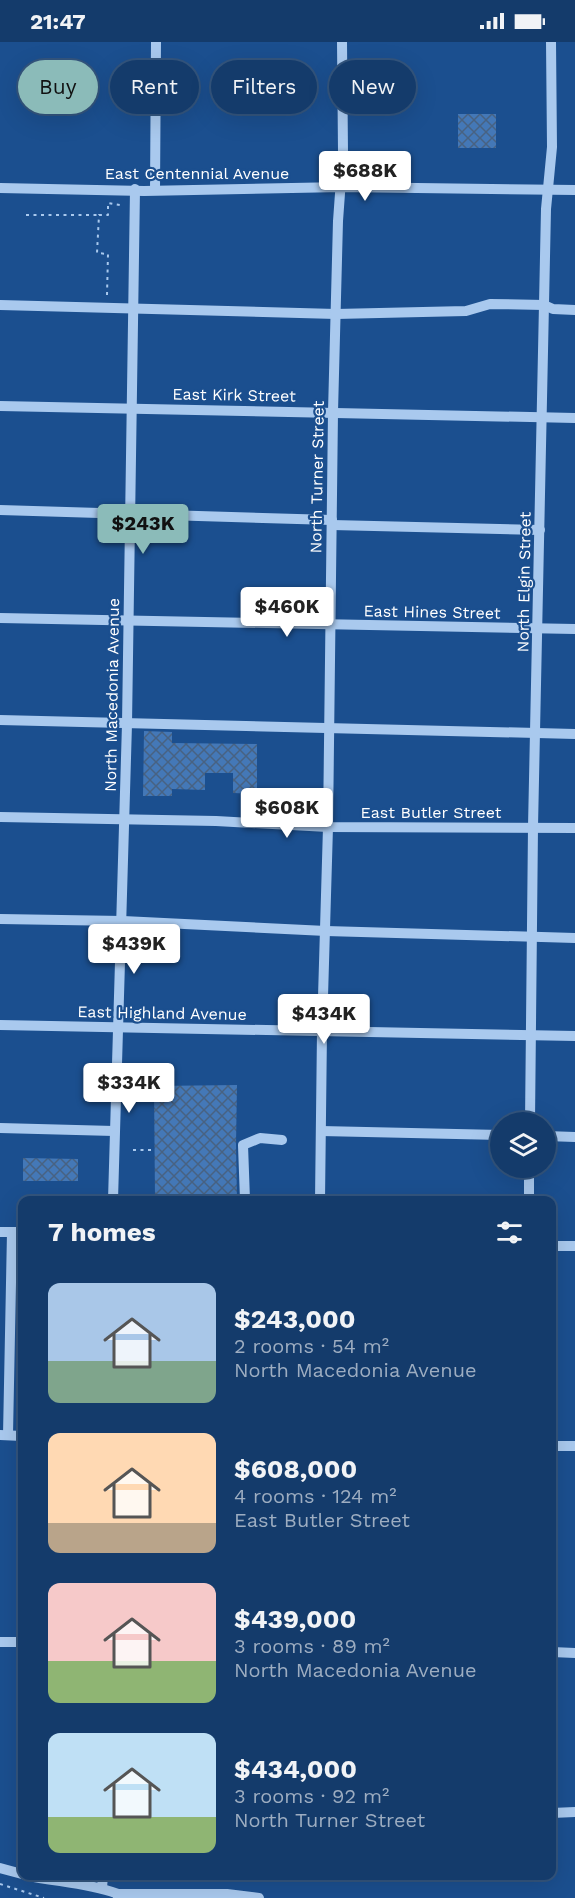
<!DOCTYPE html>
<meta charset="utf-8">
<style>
:root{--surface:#143b6b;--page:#1d4271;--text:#f1f3f6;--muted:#9dadc1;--line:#33557e;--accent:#8bbbb9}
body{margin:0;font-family:"Work Sans",sans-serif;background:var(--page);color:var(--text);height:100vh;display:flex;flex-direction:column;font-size:22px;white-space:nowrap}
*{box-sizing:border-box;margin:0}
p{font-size:20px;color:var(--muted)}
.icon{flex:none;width:33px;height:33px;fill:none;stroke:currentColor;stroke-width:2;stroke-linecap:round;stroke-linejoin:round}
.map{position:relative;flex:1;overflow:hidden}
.details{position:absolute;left:18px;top:1154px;width:538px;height:684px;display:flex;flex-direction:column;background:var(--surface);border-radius:12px;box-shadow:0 6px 24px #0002,0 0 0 2px var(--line)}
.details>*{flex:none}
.top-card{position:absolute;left:18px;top:18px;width:540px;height:54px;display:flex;gap:12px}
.buttons{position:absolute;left:490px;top:1070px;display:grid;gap:12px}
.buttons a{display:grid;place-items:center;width:66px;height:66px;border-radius:50%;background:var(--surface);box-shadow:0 6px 24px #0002,0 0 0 2px var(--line);font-size:30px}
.price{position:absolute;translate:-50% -51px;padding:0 14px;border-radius:6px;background:#fff;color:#222;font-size:20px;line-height:39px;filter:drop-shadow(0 2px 3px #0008)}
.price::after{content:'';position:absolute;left:50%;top:36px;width:18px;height:14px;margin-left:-9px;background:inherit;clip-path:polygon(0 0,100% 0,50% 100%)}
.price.selected{background:var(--accent);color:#111}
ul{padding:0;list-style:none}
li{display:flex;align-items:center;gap:18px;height:150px;padding:0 30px}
li span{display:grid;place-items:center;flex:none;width:168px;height:120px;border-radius:12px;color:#555}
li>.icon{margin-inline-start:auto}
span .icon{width:72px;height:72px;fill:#fffc;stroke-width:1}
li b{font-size:26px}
h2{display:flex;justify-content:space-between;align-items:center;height:72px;padding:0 30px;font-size:26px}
.pill{padding:0 21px;border-radius:27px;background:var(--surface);box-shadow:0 6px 24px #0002,0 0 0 2px var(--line);font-size:21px;line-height:54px}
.pill.selected{background:var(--accent);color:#111}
.status{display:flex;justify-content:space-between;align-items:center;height:42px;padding:0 30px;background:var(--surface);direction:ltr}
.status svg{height:16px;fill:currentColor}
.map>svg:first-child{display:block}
.building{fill:url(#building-cross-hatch)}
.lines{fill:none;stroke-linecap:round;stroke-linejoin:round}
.path{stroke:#a9c9ee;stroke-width:2;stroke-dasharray:3 4.5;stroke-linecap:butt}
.minor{stroke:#a9c9ee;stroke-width:10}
.labels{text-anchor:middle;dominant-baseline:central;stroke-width:4.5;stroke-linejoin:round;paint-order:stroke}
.street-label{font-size:16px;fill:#fff;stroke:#1b4f8f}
</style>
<div class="status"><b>21:47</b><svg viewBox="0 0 49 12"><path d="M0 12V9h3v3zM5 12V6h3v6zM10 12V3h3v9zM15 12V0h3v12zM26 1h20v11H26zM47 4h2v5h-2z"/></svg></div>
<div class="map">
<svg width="575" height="1856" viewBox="0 0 575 1856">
<defs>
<pattern id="building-cross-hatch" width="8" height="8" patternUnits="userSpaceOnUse" patternTransform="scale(1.5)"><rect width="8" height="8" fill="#4478b7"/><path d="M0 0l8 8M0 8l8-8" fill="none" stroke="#486282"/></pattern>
</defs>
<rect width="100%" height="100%" fill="#1b4f8f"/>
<g class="building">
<rect x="458" y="72" width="38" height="34"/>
<path d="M144 689 172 690V701L257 702V752L233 751V731H205V748L172 747V754H143Z"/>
<path d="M237 1043 236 1103 237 1158H155L154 1044Z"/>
<path d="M23 1116 78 1117V1139H23Z"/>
</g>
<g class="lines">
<g class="path">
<path d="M26 173H99"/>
<path d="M107 253 108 212 97 211 99 173H108V161L120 163"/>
<path d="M133 1108H154"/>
<path d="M0 1842 44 1856"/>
</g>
<g class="minor">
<path d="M0 146 144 149 342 145 575 148"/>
<path d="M155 148 156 0"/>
<path d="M0 263 336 272 466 269 490 262 544 263 553 267 575 268"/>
<path d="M0 364 575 376"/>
<path d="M0 468 332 478"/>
<path d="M332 483 540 488"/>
<path d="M0 576 575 587"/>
<path d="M0 678 575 692"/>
<path d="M0 775 216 779 328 785 575 786"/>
<path d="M0 877 123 879 326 889 575 896"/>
<path d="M0 983 575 994"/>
<path d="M530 1080 533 785 546 167 552 105 551 0"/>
<path d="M0 1086 114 1089"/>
<path d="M321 1089 501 1093"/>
<path d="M546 1094 575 1095"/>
<path d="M113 1158 127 682 135 147"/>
<path d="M245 1158 243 1103 260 1096 282 1098"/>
<path d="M320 1158 322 989 328 785 333 370 338 179 343 110 342 0"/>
<path d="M529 1158V1125"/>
<path d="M0 1190H22"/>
<path d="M552 1204H575"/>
<path d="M0 1393 22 1394"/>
<path d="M8 1393 12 1190"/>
<path d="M552 1404H575"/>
<path d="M0 1600H22"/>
<path d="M552 1610 575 1611"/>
<path d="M552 1771 575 1770"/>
<path d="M0 1826 22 1832"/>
<path d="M25 1833C56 1840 89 1841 118 1852V1856"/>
<path d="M102 1846 103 1833"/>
<path d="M118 1852H227L259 1856"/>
</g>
</g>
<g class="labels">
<g class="street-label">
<text x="197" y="131">East Centennial Avenue</text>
<text transform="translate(234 353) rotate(1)">East Kirk Street</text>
<text transform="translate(317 435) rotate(-89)">North Turner Street</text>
<text transform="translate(524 540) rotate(-89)">North Elgin Street</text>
<text transform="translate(432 570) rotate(1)">East Hines Street</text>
<text transform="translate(112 653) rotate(-89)">North Macedonia Avenue</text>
<text x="431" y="770">East Butler Street</text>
<text transform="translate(162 971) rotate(1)">East Highland Avenue</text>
</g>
</g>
</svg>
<div class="buttons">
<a><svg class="icon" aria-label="layers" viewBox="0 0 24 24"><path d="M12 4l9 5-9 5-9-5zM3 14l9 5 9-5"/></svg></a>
</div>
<b class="price" style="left:365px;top:160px">$688K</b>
<b class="price selected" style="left:143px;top:513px">$243K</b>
<b class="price" style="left:287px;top:596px">$460K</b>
<b class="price" style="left:287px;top:797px">$608K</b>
<b class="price" style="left:134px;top:933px">$439K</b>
<b class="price" style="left:324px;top:1003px">$434K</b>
<b class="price" style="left:129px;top:1072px">$334K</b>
<div class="top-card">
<a class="pill selected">Buy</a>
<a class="pill">Rent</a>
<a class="pill">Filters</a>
<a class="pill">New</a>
</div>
<section class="details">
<h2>7 homes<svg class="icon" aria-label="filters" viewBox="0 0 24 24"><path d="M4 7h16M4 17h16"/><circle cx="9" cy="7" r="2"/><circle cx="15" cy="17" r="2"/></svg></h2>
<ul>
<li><span style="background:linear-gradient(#a9c7e8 65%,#7fa58c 0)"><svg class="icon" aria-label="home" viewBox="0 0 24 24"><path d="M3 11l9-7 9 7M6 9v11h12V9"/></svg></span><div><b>$243,000</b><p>2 rooms · 54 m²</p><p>North Macedonia Avenue</p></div></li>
<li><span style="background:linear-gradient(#ffd9b3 75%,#b9a48a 0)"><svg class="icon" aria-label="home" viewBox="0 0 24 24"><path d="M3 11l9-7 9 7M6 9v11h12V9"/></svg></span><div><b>$608,000</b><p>4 rooms · 124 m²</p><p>East Butler Street</p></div></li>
<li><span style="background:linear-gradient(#f6c9c9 65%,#8fb573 0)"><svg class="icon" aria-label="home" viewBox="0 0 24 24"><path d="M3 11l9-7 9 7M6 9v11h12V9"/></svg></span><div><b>$439,000</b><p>3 rooms · 89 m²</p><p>North Macedonia Avenue</p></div></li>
<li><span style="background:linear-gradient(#bfe0f5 70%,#8fb573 0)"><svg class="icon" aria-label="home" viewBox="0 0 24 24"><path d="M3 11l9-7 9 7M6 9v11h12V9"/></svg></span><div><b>$434,000</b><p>3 rooms · 92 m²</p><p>North Turner Street</p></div></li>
</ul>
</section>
</div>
